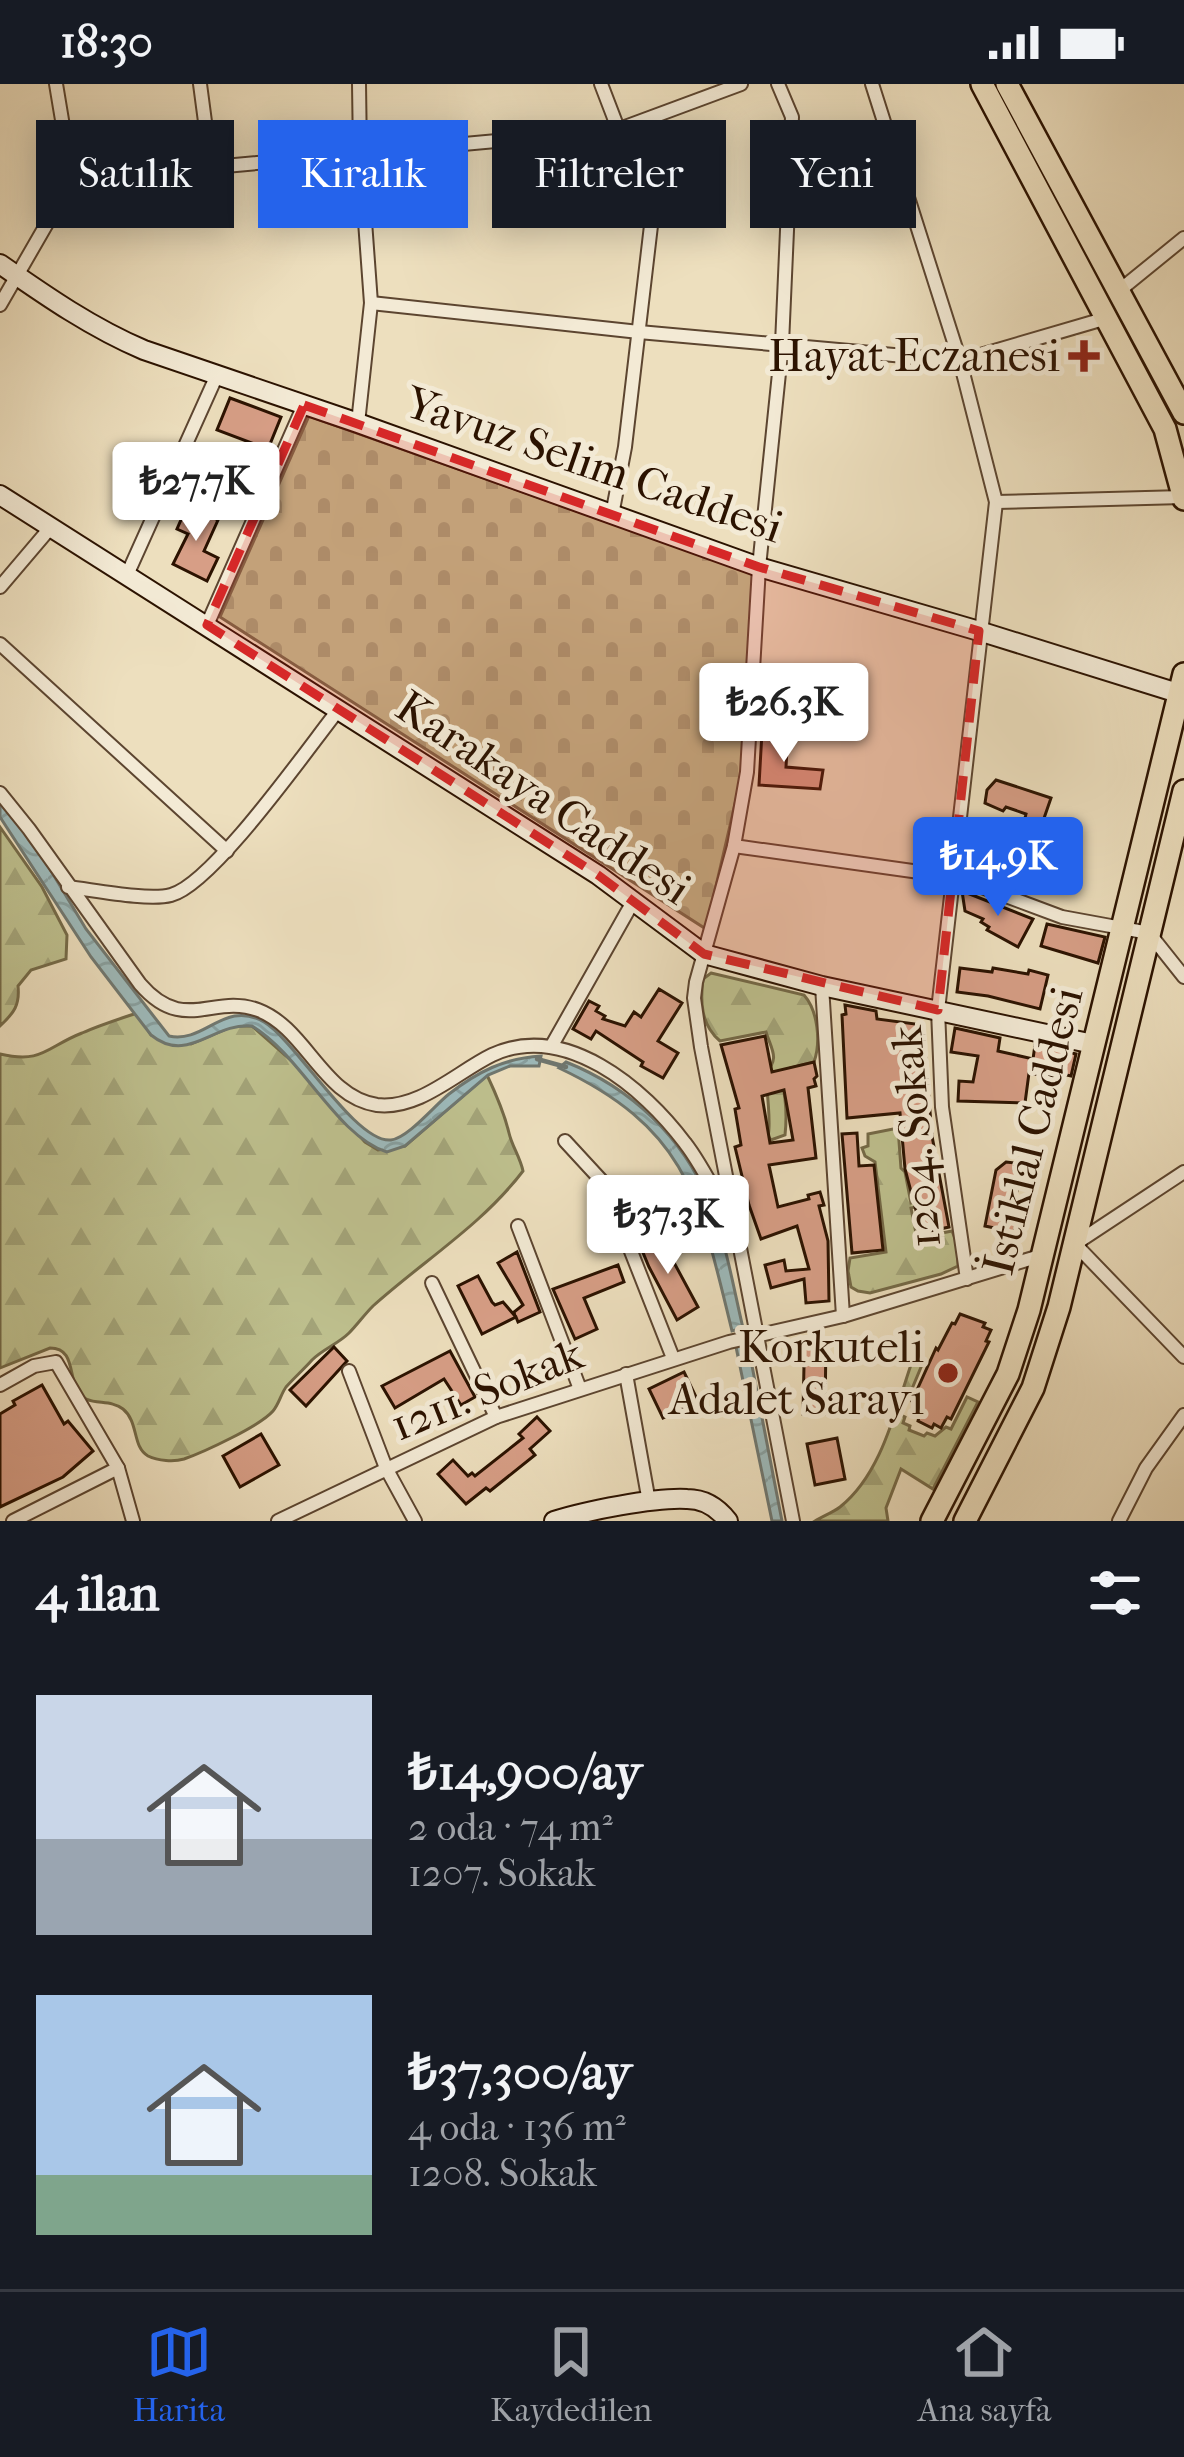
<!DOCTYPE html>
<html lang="tr">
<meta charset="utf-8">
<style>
:root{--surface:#171b24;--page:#20242c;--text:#f1f3f6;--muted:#9ea1a6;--line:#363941;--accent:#2563eb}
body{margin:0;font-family:"IM FELL French Canon",serif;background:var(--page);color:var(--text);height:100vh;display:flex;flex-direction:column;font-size:45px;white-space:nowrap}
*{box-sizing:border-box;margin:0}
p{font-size:39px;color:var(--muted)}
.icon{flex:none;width:66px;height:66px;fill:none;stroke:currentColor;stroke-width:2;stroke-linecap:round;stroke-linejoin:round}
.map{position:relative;height:1437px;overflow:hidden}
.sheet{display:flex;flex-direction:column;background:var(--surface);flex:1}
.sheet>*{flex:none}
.hud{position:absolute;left:36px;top:36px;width:1113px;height:108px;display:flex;gap:24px}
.price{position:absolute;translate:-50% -102px;padding:0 27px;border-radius:12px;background:#fff;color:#222;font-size:39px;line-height:78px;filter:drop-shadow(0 3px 6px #0008)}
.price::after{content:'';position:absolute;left:50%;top:72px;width:36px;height:27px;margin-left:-18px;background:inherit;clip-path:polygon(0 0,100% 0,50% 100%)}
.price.current{background:var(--accent);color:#fff}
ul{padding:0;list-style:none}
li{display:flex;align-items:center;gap:36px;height:300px;padding:0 36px}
li span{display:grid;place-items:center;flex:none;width:336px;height:240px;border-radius:0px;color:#555}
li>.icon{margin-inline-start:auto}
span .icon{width:144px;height:144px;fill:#fffc;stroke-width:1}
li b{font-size:51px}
h2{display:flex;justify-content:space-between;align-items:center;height:144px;padding:0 36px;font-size:51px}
.chip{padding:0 42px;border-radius:0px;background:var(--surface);box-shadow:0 6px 30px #0003;font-size:42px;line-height:108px}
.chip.current{background:var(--accent);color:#fff}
.status{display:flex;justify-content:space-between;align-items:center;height:84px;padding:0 60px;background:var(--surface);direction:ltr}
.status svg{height:33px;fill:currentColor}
.menu{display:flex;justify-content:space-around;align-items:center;height:168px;border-top:3px solid var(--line);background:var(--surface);font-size:33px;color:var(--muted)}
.menu a{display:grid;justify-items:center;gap:6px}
.menu .current{color:var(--accent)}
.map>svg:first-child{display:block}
.forest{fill:url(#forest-firs);stroke:#746947;stroke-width:3}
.cemetery{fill:url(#cemetery-stones);stroke:#746947;stroke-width:3}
.water{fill:url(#water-waves);stroke:#6f7770;stroke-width:3}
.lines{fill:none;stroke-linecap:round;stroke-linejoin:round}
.stream{stroke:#6f7770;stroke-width:4.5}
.building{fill:#d79e86;stroke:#2b1200;stroke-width:3;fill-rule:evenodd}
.street-casing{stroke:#5c4530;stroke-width:16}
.secondary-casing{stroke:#2b1200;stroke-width:22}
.primary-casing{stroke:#2b1200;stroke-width:26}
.street{stroke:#f3ead5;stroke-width:12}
.secondary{stroke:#f3ead5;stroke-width:18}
.primary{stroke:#eddfbe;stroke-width:21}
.marked{fill:#d62828;fill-opacity:0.2;stroke:#d62828;stroke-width:9;stroke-dasharray:24 15;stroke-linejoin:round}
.poi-dot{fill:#8f2418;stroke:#f3ead5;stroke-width:4.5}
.labels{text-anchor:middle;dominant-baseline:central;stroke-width:10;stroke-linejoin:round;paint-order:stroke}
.poi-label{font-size:45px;fill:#2b1200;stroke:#f3ead5;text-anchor:end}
.street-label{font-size:45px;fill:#2b1200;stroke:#f3ead5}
</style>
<div class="status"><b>18:30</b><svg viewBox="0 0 49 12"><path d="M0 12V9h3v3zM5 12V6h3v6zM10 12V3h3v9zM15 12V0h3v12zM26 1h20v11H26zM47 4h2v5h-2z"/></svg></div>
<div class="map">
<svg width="1184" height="1437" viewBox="0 0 1184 1437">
<defs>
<pattern id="forest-firs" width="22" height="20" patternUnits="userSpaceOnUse" patternTransform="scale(3)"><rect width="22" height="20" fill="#bec08e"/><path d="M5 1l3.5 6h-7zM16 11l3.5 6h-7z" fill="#a3a479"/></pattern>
<pattern id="cemetery-stones" width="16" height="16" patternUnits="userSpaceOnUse" patternTransform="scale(3)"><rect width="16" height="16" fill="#bec08e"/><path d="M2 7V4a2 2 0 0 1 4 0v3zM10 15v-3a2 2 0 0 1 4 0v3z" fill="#a3a479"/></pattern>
<pattern id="water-waves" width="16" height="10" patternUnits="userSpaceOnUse" patternTransform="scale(3)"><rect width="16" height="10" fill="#9dbabb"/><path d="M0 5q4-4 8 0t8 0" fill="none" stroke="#879f9f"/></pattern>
</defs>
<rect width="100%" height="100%" fill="#eddfbe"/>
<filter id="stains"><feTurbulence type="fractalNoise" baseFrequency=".00167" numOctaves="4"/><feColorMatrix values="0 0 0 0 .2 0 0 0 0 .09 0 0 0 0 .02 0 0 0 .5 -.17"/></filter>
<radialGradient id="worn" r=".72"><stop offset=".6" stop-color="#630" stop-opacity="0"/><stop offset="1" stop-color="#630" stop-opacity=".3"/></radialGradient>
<g class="forest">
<path d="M0 743 42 803 67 851 66 875 31 886 18 902C20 921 14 929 0 942Z"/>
<path d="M711 889 804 911C818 927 821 958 814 978L790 984 782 998C786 1015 787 1033 785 1051L771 1056 768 1052C771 1041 767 1003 765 990 780 974 772 967 766 948L720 957C701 941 700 918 703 895Z"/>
<path d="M137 929 151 951 191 960 233 942H252L293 978 365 1058 378 1066 405 1062 487 991C496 1010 504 1028 509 1049 512 1062 520 1073 523 1087 482 1141 423 1177 373 1222 364 1231 357 1241 349 1249 338 1260 323 1265 312 1276 304 1285 294 1294 286 1303 281 1310 279 1320 273 1327 260 1342 204 1368 184 1375 174 1378 158 1377 148 1372 132 1363 139 1338 123 1325 108 1313 85 1325 76 1304 69 1287 73 1264 50 1264L0 1284V970C43 980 46 963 82 949 100 941 119 935 137 929Z"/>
<path d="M898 1044 901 1084 905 1088 911 1119 934 1115 935 1118 911 1124 917 1154 952 1147 958 1162V1182L941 1190 870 1209 858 1207 851 1203 848 1187 850 1174 886 1168 875 1078 865 1072 862 1064 868 1062V1050Z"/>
<path d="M914 1272 924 1276 901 1331 905 1333 903 1339 910 1342 909 1346 924 1352 927 1349 935 1352 946 1343 951 1345 967 1313 978 1318 933 1405 901 1385 886 1424 888 1437H815C823 1432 832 1429 840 1423 883 1389 896 1322 914 1272Z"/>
</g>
<path class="cemetery" d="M309 332 754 490 741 694 706 845 220 533Z"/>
<g class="water">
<path d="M0 717 30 752 86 845 169 952C205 960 224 915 264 938 296 957 356 1060 391 1056 408 1054 435 1021 449 1010 477 988 505 974 541 972L539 982H510L488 991 405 1062 387 1068C336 1052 301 971 252 942 213 938 188 981 151 951L91 873 0 733Z"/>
<path d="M566 978C631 1004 682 1052 709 1117 726 1157 733 1202 743 1244L732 1247C700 1117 690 1046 559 984Z"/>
<path d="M748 1261 782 1437H772L736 1263Z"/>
</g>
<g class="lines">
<path class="stream" d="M537 975 566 983"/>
</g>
<g class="building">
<path d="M230 314 281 333 268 365 217 346Z"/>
<path d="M187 422 218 436 204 467 218 474 207 497 173 480 188 450 177 445Z"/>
<path d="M762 648H788L786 683 823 686 820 705 759 701Z"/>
<path d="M996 696 1051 714 1042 740 1025 734 1026 730 1006 723 1003 727 985 719 987 706Z"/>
<path d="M962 807 1033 835 1018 863 987 846 989 843 981 838 983 835 965 827Z"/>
<path d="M1047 840 1105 853 1098 879 1041 862Z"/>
<path d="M960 884 992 888 993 884 1028 890 1029 886 1048 891 1040 925 988 912 957 908Z"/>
<path d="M659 905 682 919 658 957 678 969 663 994 641 982 643 978 596 947 591 955 573 945 589 917 599 922 596 927 605 932 603 935 625 942 634 928 641 933Z"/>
<path d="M845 921 876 927 877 935 923 941 932 1052 949 1143 922 1149 905 1085 900 1029 847 1034 842 931 846 930Z"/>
<path d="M955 944 1000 954 998 967 1033 975 1035 961 1076 970 1071 992 1053 988 1052 993 1029 989 1025 1019 958 1017 959 997 973 998 978 972 951 968Z"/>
<path d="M765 952 772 988 814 978 817 992 814 995 816 1002 808 1004 816 1074 769 1081 778 1123 809 1115 808 1111 820 1108 824 1121 819 1122 828 1157 829 1217 806 1219 804 1195 771 1204 765 1181 784 1176 786 1187 809 1185 797 1142 761 1155 749 1121 735 1063 741 1061 735 1025 739 1024 721 961ZM784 1006 793 1056 770 1059 762 1012Z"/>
<path d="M857 1049 859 1082 874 1081 883 1166 852 1169 842 1050Z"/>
<path d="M1006 1078 1015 1079 1014 1086 1021 1087 1013 1126 1019 1127 1014 1148 985 1142 996 1086Z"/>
<path d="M658 1149 698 1223 677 1236 649 1183 639 1159Z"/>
<path d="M517 1168 540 1228 518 1238 516 1233 482 1250 458 1202 478 1192 492 1218 495 1221 503 1218 515 1232 514 1228 523 1221 498 1179Z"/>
<path d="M618 1181 624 1198 584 1214 597 1245 575 1255 553 1205Z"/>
<path d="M960 1230 985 1239 983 1243 991 1246 986 1257 989 1258 951 1335 947 1333 941 1344 934 1340 932 1344 918 1337 919 1333 911 1329 916 1318 912 1317 936 1264 938 1266 952 1239 955 1240Z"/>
<path d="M804 1255H826L825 1330H803L804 1281H798V1263H803Z"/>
<path d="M334 1263 347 1277 306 1322 290 1306Z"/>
<path d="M450 1267 475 1313 461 1321 444 1295 395 1324 382 1302Z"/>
<path d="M684 1288 698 1317 663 1334 649 1305Z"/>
<path d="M42 1301 64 1340 68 1337 93 1367 63 1393 0 1423V1330L15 1321 13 1317Z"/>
<path d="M537 1333 550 1347 530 1365 535 1371 490 1407 486 1404 466 1420 438 1390 453 1376 468 1392 472 1389 475 1392 523 1354 519 1350Z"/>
<path d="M261 1350 279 1381 240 1403 223 1372Z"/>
<path d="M837 1354 845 1395 815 1401 807 1360Z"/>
</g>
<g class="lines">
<defs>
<g id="street">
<path d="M200 0 211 83"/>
<path d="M601 0 652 133 625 363 612 431"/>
<path d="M778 0 792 33 782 260 759 483 747 688 734 762 696 898 694 914 701 963 793 1437"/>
<path d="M872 0 960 277 996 418 938 926 942 1023 967 1195"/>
<path d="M72 96 617 46 741 0"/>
<path d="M1120 206 1184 154"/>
<path d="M371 219 639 248 960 277 1107 234"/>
<path d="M0 221 72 96 56 0"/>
<path d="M358 339 371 219 360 69 359 0"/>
<path d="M996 418 1183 413"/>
<path d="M127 491 217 291"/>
<path d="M0 503 51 443"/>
<path d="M207 541 304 321"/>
<path d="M0 560 227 767"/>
<path d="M0 709 29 745 140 900C184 951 213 909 258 926 306 944 323 1013 377 1021 419 1026 457 988 492 971 565 937 644 1004 685 1059 703 1082 716 1111 731 1137"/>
<path d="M734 762 955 793 1062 833 1149 849 1184 893"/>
<path d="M68 803C94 806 148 817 171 811 213 800 308 664 339 625"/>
<path d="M822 902 843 1232"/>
<path d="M551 963 634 816"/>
<path d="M565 1057 612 1108 623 1147 673 1274"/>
<path d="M1184 1088 1075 1160 1184 1273"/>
<path d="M518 1142 580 1305"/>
<path d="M432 1199 496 1333"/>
<path d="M349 1287 386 1384 415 1437"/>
<path d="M626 1290 649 1418"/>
<path d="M0 1301 34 1282 56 1278 118 1384 133 1437"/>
<path d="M13 1437 118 1384"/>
<path d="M278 1437 496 1333 729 1258 843 1232 1043 1171"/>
<path d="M1119 1437 1146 1384 1184 1331"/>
</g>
<g id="secondary">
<path d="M0 180C46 212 92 244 144 266L358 339 759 483 979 547 1181 610"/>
<path d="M0 411 598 791 704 870 822 902 1093 960"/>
<path d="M554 1437C584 1427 656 1413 687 1415 704 1415 718 1424 728 1437"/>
</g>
<g id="primary">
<path d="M982 0 1165 345 1184 415"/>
<path d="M1007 0 1184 329"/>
<path d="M932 1437 1008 1290 1029 1226 1184 590"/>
<path d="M965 1437 1033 1304 1059 1223 1184 707"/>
</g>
</defs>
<use href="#street" class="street-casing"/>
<use href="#secondary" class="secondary-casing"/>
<use href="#primary" class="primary-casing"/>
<use href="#street" class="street"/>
<use href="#secondary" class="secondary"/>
<use href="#primary" class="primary"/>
</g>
<path class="marked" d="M304 321 759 483 979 547 938 926 704 870 598 791 207 541Z"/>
<g class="poi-dot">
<path d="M1078 254h12v12h12v12h-12v12h-12v-12h-12v-12h12z"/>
<circle cx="948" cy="1289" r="12"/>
</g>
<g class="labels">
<g class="poi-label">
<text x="1060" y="272">Hayat Eczanesi</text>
<text x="924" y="1263">Korkuteli<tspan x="924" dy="52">Adalet Sarayı</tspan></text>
</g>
<g class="street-label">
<text transform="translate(594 381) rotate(19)">Yavuz Selim Caddesi</text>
<text transform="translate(543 714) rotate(34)">Karakaya Caddesi</text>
<text transform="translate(1033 1047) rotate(-76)">İstiklal Caddesi</text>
<text transform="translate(916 1053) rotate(-95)">1204. Sokak</text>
<text transform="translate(487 1306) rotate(-22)">1211. Sokak</text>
</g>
</g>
<rect width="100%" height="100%" filter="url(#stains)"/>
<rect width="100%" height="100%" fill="url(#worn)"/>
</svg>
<b class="price" style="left:196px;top:460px">₺27.7K</b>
<b class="price" style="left:784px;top:681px">₺26.3K</b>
<b class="price current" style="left:998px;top:835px">₺14.9K</b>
<b class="price" style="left:668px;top:1193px">₺37.3K</b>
<div class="hud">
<a class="chip">Satılık</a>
<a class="chip current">Kiralık</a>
<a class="chip">Filtreler</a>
<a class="chip">Yeni</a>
</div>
</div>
<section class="sheet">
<h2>4 ilan<svg class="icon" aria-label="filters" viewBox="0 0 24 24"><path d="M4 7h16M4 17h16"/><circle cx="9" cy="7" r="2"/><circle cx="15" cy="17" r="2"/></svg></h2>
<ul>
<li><span style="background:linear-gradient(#c9d6e8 60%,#9aa5b1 0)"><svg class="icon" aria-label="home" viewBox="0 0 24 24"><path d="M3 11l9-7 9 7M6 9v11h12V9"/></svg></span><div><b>₺14,900/ay</b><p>2 oda · 74 m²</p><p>1207. Sokak</p></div></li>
<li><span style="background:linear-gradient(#a9c7e8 75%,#7fa58c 0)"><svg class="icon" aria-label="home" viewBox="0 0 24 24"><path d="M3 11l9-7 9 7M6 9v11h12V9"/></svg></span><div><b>₺37,300/ay</b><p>4 oda · 136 m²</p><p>1208. Sokak</p></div></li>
</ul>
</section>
<nav class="menu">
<a class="current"><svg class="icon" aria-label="map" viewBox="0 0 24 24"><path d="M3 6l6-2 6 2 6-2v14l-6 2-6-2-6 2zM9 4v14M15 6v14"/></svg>Harita</a>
<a><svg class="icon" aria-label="saved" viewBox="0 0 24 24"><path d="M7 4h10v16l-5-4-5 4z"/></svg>Kaydedilen</a>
<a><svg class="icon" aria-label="home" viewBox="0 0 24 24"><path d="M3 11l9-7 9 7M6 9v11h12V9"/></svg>Ana sayfa</a>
</nav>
